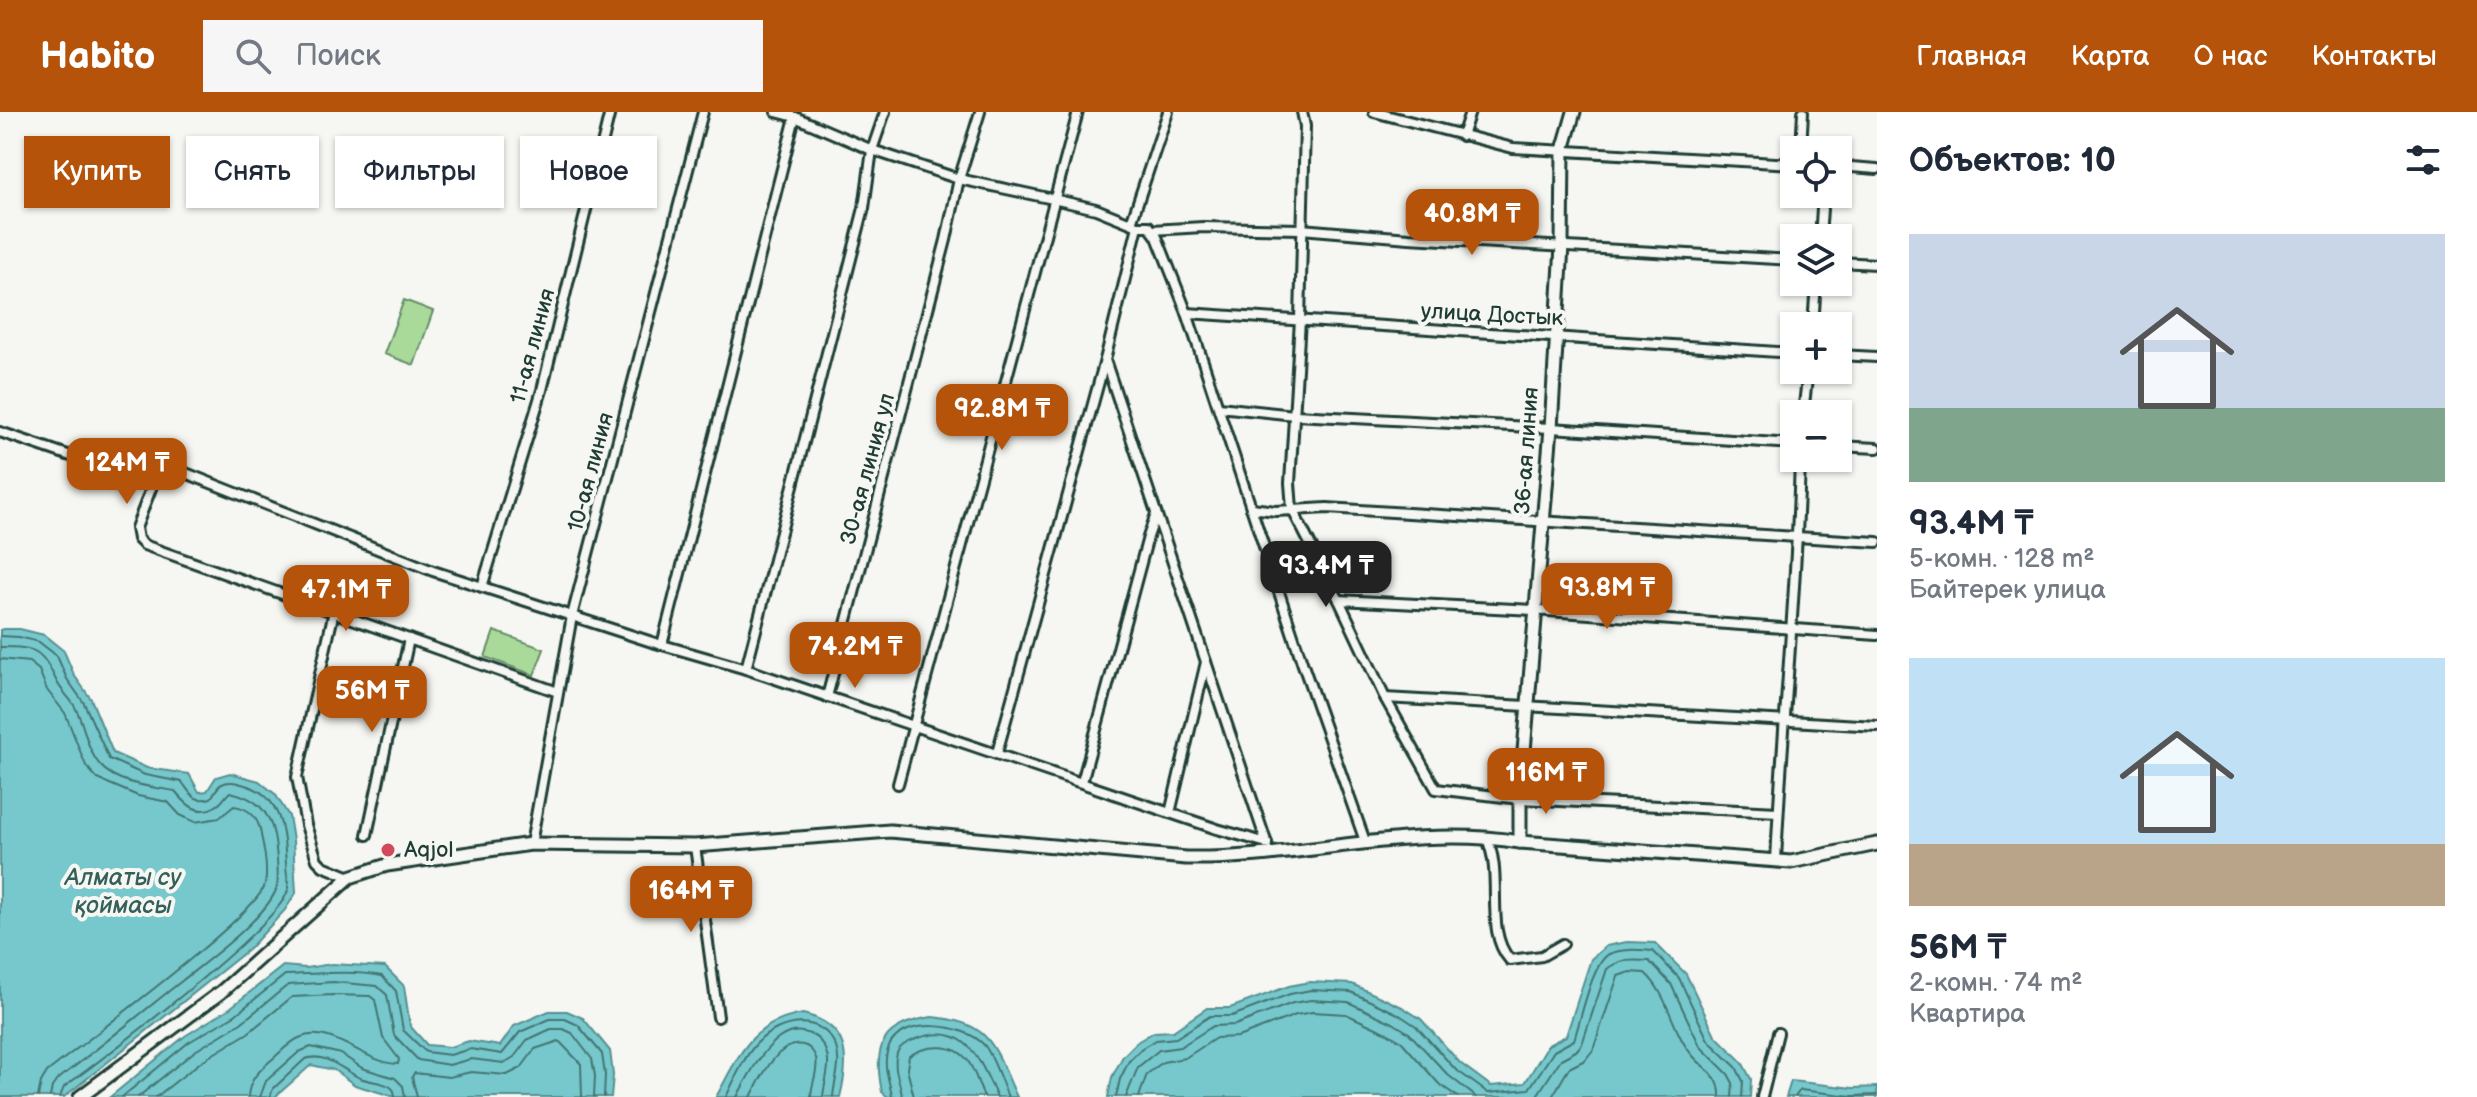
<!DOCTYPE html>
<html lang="ru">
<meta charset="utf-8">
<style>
:root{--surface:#fff;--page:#f6f6f7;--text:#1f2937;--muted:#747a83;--accent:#b45309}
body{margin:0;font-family:"Balsamiq Sans",sans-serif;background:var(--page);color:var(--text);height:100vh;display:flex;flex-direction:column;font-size:30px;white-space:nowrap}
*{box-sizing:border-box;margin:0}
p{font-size:26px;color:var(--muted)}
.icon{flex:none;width:44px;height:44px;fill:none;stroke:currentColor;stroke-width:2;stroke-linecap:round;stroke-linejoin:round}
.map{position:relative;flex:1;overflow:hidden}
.side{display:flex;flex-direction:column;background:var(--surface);width:600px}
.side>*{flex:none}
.banner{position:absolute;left:24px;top:24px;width:760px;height:72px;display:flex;gap:16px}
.tools{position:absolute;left:1780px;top:24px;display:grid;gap:16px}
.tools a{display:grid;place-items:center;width:72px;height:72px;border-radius:0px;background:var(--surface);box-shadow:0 2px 6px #0004;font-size:40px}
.price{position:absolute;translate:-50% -68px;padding:0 18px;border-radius:16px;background:var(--accent);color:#fff;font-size:26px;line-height:52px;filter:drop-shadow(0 2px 4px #0008)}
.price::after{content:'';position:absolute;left:50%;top:48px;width:24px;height:18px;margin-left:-12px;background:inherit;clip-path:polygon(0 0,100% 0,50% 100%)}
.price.selected{background:#222;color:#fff}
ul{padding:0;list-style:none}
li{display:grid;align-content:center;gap:16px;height:424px;padding:0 32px}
li span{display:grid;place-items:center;height:248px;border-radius:0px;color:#555}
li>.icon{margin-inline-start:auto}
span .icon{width:144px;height:144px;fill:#fffc;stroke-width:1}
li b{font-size:34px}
h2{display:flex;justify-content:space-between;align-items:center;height:96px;padding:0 32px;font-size:34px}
.chip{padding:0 28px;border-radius:0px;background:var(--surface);box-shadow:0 2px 6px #0004;font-size:28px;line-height:72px}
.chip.selected{background:var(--accent);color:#fff}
header{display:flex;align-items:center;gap:48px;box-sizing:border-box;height:112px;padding:0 40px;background:var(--accent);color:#fff}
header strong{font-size:38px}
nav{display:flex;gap:44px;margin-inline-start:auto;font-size:28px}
.search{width:560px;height:72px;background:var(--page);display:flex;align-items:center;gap:20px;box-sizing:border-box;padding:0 28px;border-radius:0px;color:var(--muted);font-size:30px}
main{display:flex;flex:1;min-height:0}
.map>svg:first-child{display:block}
.green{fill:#aada9a;stroke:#648c67;stroke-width:2}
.water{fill:#77c8cd;stroke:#549090;stroke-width:2}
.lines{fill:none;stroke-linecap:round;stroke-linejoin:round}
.shore{stroke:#427571;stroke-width:2}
.minor-casing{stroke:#1f3d34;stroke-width:14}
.tertiary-casing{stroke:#1f3d34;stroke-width:17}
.minor{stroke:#f6f6f2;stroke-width:8}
.tertiary{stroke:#f6f6f2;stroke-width:11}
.poi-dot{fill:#d1495b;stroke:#f6f6f2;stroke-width:3}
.labels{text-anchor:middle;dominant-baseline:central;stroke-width:8;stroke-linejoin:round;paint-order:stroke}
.street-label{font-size:22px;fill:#1f3d34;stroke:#f6f6f2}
.poi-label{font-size:22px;fill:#1f3d34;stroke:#f6f6f2;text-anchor:start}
.water-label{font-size:24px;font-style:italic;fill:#35605a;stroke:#f6f6f2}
</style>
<header>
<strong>Habito</strong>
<div class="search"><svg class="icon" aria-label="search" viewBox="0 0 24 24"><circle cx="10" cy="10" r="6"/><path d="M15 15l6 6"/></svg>Поиск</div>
<nav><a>Главная</a><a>Карта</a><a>О нас</a><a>Контакты</a></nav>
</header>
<main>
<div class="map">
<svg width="1877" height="985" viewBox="0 0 1877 985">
<rect width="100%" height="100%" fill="#f6f6f2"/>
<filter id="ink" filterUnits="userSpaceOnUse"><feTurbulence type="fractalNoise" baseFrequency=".0125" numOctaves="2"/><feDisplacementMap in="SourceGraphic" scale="16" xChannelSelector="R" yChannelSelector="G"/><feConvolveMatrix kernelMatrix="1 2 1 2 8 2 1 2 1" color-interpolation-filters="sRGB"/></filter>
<g filter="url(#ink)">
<g class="green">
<path d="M404 188 433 199 414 253 384 242Z"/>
<path d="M494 519 544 537 534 563 485 545Z"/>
</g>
<g class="water">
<path d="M3 517H20L44 523 64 539 74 563 91 587 113 641 147 656 189 662 199 680 207 679 216 665 230 661 259 669 275 682 289 704 293 728 296 781 285 798 249 837 64 985H0V518Z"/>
<path d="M1627 830 1655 831 1686 862 1715 923 1742 950 1751 967 1750 985H1108L1112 965 1123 944 1137 930 1154 920 1173 919 1207 896H1230L1289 874 1310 870 1352 872 1402 895 1421 907 1460 951 1491 974 1525 971 1548 933 1566 924 1591 847 1606 834Z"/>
<path d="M332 852 385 855 404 874 410 914 427 933 450 935 469 929 500 934 514 914 549 899H567L583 906 610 939 613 963 611 985H395L355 973 334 958 311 953 275 985H110L185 924 230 896 283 854 306 856Z"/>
<path d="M803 902C849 913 850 945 840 985H716C740 942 750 911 803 902Z"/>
<path d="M932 905C993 910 994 936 1017 985H888L882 980C872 933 883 912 932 905Z"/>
<path d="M1791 969 1853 976 1877 975V985H1786Z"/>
</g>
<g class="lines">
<g class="shore">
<path d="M0 524 19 525 39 530 57 544 67 567 84 591 109 647 145 663 182 670C191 682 194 691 211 686 215 681 216 675 222 672 230 668 237 671 245 673 282 683 284 721 286 753 286 761 289 771 288 778 280 813 101 948 64 975L60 985"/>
<path d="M0 535C38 535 41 538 57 570 62 580 70 586 75 595 85 613 86 637 100 653 116 672 152 675 175 679 186 692 197 705 216 694 222 691 225 684 230 680 255 685 269 698 274 723 276 734 280 769 276 778 264 807 208 848 183 868 141 901 100 935 57 968L52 975 50 985"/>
<path d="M0 547 29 550 39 558 47 578 65 601 86 654 98 667 138 684 168 690 180 703 195 710 219 706 234 694C250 696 259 707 261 723 264 736 268 758 265 772 259 802 81 932 47 960L41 970 38 985"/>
<path d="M122 985 189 930 235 903 285 863C317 862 350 858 382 864L396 879 403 918 426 940 450 943 470 937 502 942 520 920 550 907H565L578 913 602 942 605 963 604 985"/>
<path d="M138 985 195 939 241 911 288 873 333 870 377 874 387 883 394 923 418 948 449 953 471 947 504 951 514 945 527 928 551 917H563L572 921 592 947 595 964 594 985"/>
<path d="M156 985 202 949 248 921 292 885 333 883 370 884 375 888 383 926 399 947 398 952C365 952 332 911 299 926 288 931 279 942 270 949 258 960 249 968 248 985"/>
<path d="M260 985 266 969 299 940 311 935 341 942 362 956 395 966 403 974 405 985"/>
<path d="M270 985 273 977 305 947C326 940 341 957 358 965 368 970 380 969 389 974 395 978 394 979 395 985"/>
<path d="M417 985 412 965 414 961 449 965 471 960 507 963 521 956 535 937 559 929 581 952 582 985"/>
<path d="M726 985C735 967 743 946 757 931 779 908 822 900 836 935 842 952 834 969 833 985"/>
<path d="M737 985C749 963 776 905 812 923 821 927 827 938 828 948 829 961 824 972 823 985"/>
<path d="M751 985C760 968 777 928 803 933 809 934 814 940 816 946 819 959 811 972 811 985"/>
<path d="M892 985C890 969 882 954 888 937 899 904 965 910 985 934 995 948 1001 970 1008 985"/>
<path d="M902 985C901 970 892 957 897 941 900 933 909 930 916 927 967 908 980 949 997 985"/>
<path d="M914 985 907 957 909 944C925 933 955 930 968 949 975 959 979 974 984 985"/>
<path d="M1116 985 1120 967 1129 949 1142 936 1156 928 1176 926 1210 904H1232L1290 882 1311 878 1351 880 1398 902 1416 914 1455 957 1488 981 1529 977 1554 939 1574 928C1581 908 1592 851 1609 842 1622 836 1640 838 1653 839L1679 866 1708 928 1736 955 1743 969 1742 985"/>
<path d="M1126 985 1138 955 1159 938 1180 935 1213 914 1235 913 1293 891 1311 888 1348 890 1393 911 1409 921 1448 963 1476 985"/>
<path d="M1139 985 1147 962 1163 950 1185 946 1216 926 1238 925 1296 903 1312 900 1346 902 1387 921 1402 930 1439 972 1458 985"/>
<path d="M1536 985 1561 947 1576 939 1582 932 1607 857C1619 847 1634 848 1649 849L1671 872 1700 934 1728 962 1733 971 1732 985"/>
<path d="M1552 985 1569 956 1585 948 1593 938 1618 864 1630 860 1645 861C1670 884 1671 919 1693 944 1706 959 1721 964 1720 985"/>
<path d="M1795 985 1800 978 1852 984 1877 983"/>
</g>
<defs>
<g id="minor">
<path d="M776 0 795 5 872 38 959 67 1053 87 1096 97 1138 114H1149L1157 125 1187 201 1303 553 1366 732"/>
<path d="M1302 0 1305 14 1300 208 1290 371 1292 397 1339 488 1385 586 1436 677 1520 687 1778 700"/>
<path d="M1374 0 1513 36 1794 52"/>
<path d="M1462 24 1470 0"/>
<path d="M1801 38 1803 0"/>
<path d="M1838 54 1877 57"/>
<path d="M1131 111 1168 0"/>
<path d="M1152 118 1203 115 1301 117 1409 126 1794 148"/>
<path d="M1820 126 1823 82"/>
<path d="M1838 150 1877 152"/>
<path d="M1187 201 1794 241"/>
<path d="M1813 214 1816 170"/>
<path d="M1838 243 1877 245"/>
<path d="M1105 248 1267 732"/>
<path d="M1219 295 1295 303 1551 316 1794 332"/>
<path d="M1803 302 1808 258"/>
<path d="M0 320 153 372"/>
<path d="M1838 334 1877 336"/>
<path d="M1251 396 1276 399 1327 396 1877 430"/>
<path d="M482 475 542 278 610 0"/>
<path d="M1339 488 1534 498 1877 523"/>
<path d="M334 499 297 665 306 713 317 748 323 754 350 765"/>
<path d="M662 533 795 5"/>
<path d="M746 557 864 96 872 38 885 0"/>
<path d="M558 580 144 433 138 427 136 416 158 358 163 352 433 459 652 530 746 557 1217 717 1267 731"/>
<path d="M827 585 946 128 959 67 980 0"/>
<path d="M1385 586 1877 614"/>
<path d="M997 641 1105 248 1138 114"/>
<path d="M1082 670 1148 425 1156 402"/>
<path d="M898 672 1078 0"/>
<path d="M1170 701 1206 550"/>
<path d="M367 723 409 527"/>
<path d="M1486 725C1505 763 1483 818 1510 848L1542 844 1563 832"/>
<path d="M531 732 572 504 703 0"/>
<path d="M695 734 718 905"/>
<path d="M1776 749C1782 615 1797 481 1800 346"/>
<path d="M1762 985 1778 921"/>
</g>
<g id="tertiary">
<path d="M1520 730V687L1551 316 1562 134 1563 38 1574 0"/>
<path d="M80 985 221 880 350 765 387 753 531 732 695 734 890 719 1186 746C1298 748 1410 712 1520 730L1791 750 1877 732"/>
</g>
</defs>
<use href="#minor" class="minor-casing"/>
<use href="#tertiary" class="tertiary-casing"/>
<use href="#minor" class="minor"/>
<use href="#tertiary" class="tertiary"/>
</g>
</g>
<circle class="poi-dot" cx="388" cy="738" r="8"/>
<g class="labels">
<g class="street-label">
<text transform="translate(1492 203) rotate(3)">улица Достык</text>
<text transform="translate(533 234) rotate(-75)">11-ая линия</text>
<text transform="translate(1527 339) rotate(-86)">36-ая линия</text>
<text transform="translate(868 357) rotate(-75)">30-ая линия ул</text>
<text transform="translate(591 360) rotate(-75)">10-ая линия</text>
</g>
<g class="poi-label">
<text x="404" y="738">Aqjol</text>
</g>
<g class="water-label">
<text x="123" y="765">Алматы су<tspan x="123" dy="28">қоймасы</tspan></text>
</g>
</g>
</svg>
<div class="tools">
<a><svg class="icon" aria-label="locate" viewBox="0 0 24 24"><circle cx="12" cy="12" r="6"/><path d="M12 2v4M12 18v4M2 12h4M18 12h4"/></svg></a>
<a><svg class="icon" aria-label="layers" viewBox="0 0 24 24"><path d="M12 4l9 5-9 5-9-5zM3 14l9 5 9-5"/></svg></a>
<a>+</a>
<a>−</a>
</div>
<b class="price" style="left:1472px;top:145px">40.8M ₸</b>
<b class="price" style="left:1002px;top:340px">92.8M ₸</b>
<b class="price" style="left:127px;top:394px">124M ₸</b>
<b class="price selected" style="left:1326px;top:497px">93.4M ₸</b>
<b class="price" style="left:1607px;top:519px">93.8M ₸</b>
<b class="price" style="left:346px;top:521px">47.1M ₸</b>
<b class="price" style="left:855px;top:578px">74.2M ₸</b>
<b class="price" style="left:372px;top:622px">56M ₸</b>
<b class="price" style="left:1546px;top:704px">116M ₸</b>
<b class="price" style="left:691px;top:822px">164M ₸</b>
<div class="banner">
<a class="chip selected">Купить</a>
<a class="chip">Снять</a>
<a class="chip">Фильтры</a>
<a class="chip">Новое</a>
</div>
</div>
<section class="side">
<h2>Объектов: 10<svg class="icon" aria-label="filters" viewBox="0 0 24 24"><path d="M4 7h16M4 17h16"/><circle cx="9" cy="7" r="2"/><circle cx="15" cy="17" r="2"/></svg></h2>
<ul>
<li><span style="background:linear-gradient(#c9d6e8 70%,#7fa58c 0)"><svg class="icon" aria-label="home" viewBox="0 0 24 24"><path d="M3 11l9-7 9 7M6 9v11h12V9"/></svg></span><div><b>93.4M ₸</b><p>5-комн. · 128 m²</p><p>Байтерек улица</p></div></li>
<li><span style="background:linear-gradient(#bfe0f5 75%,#b9a48a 0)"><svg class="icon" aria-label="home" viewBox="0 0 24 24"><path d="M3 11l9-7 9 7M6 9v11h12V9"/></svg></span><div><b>56M ₸</b><p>2-комн. · 74 m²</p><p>Квартира</p></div></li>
</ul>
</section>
</main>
